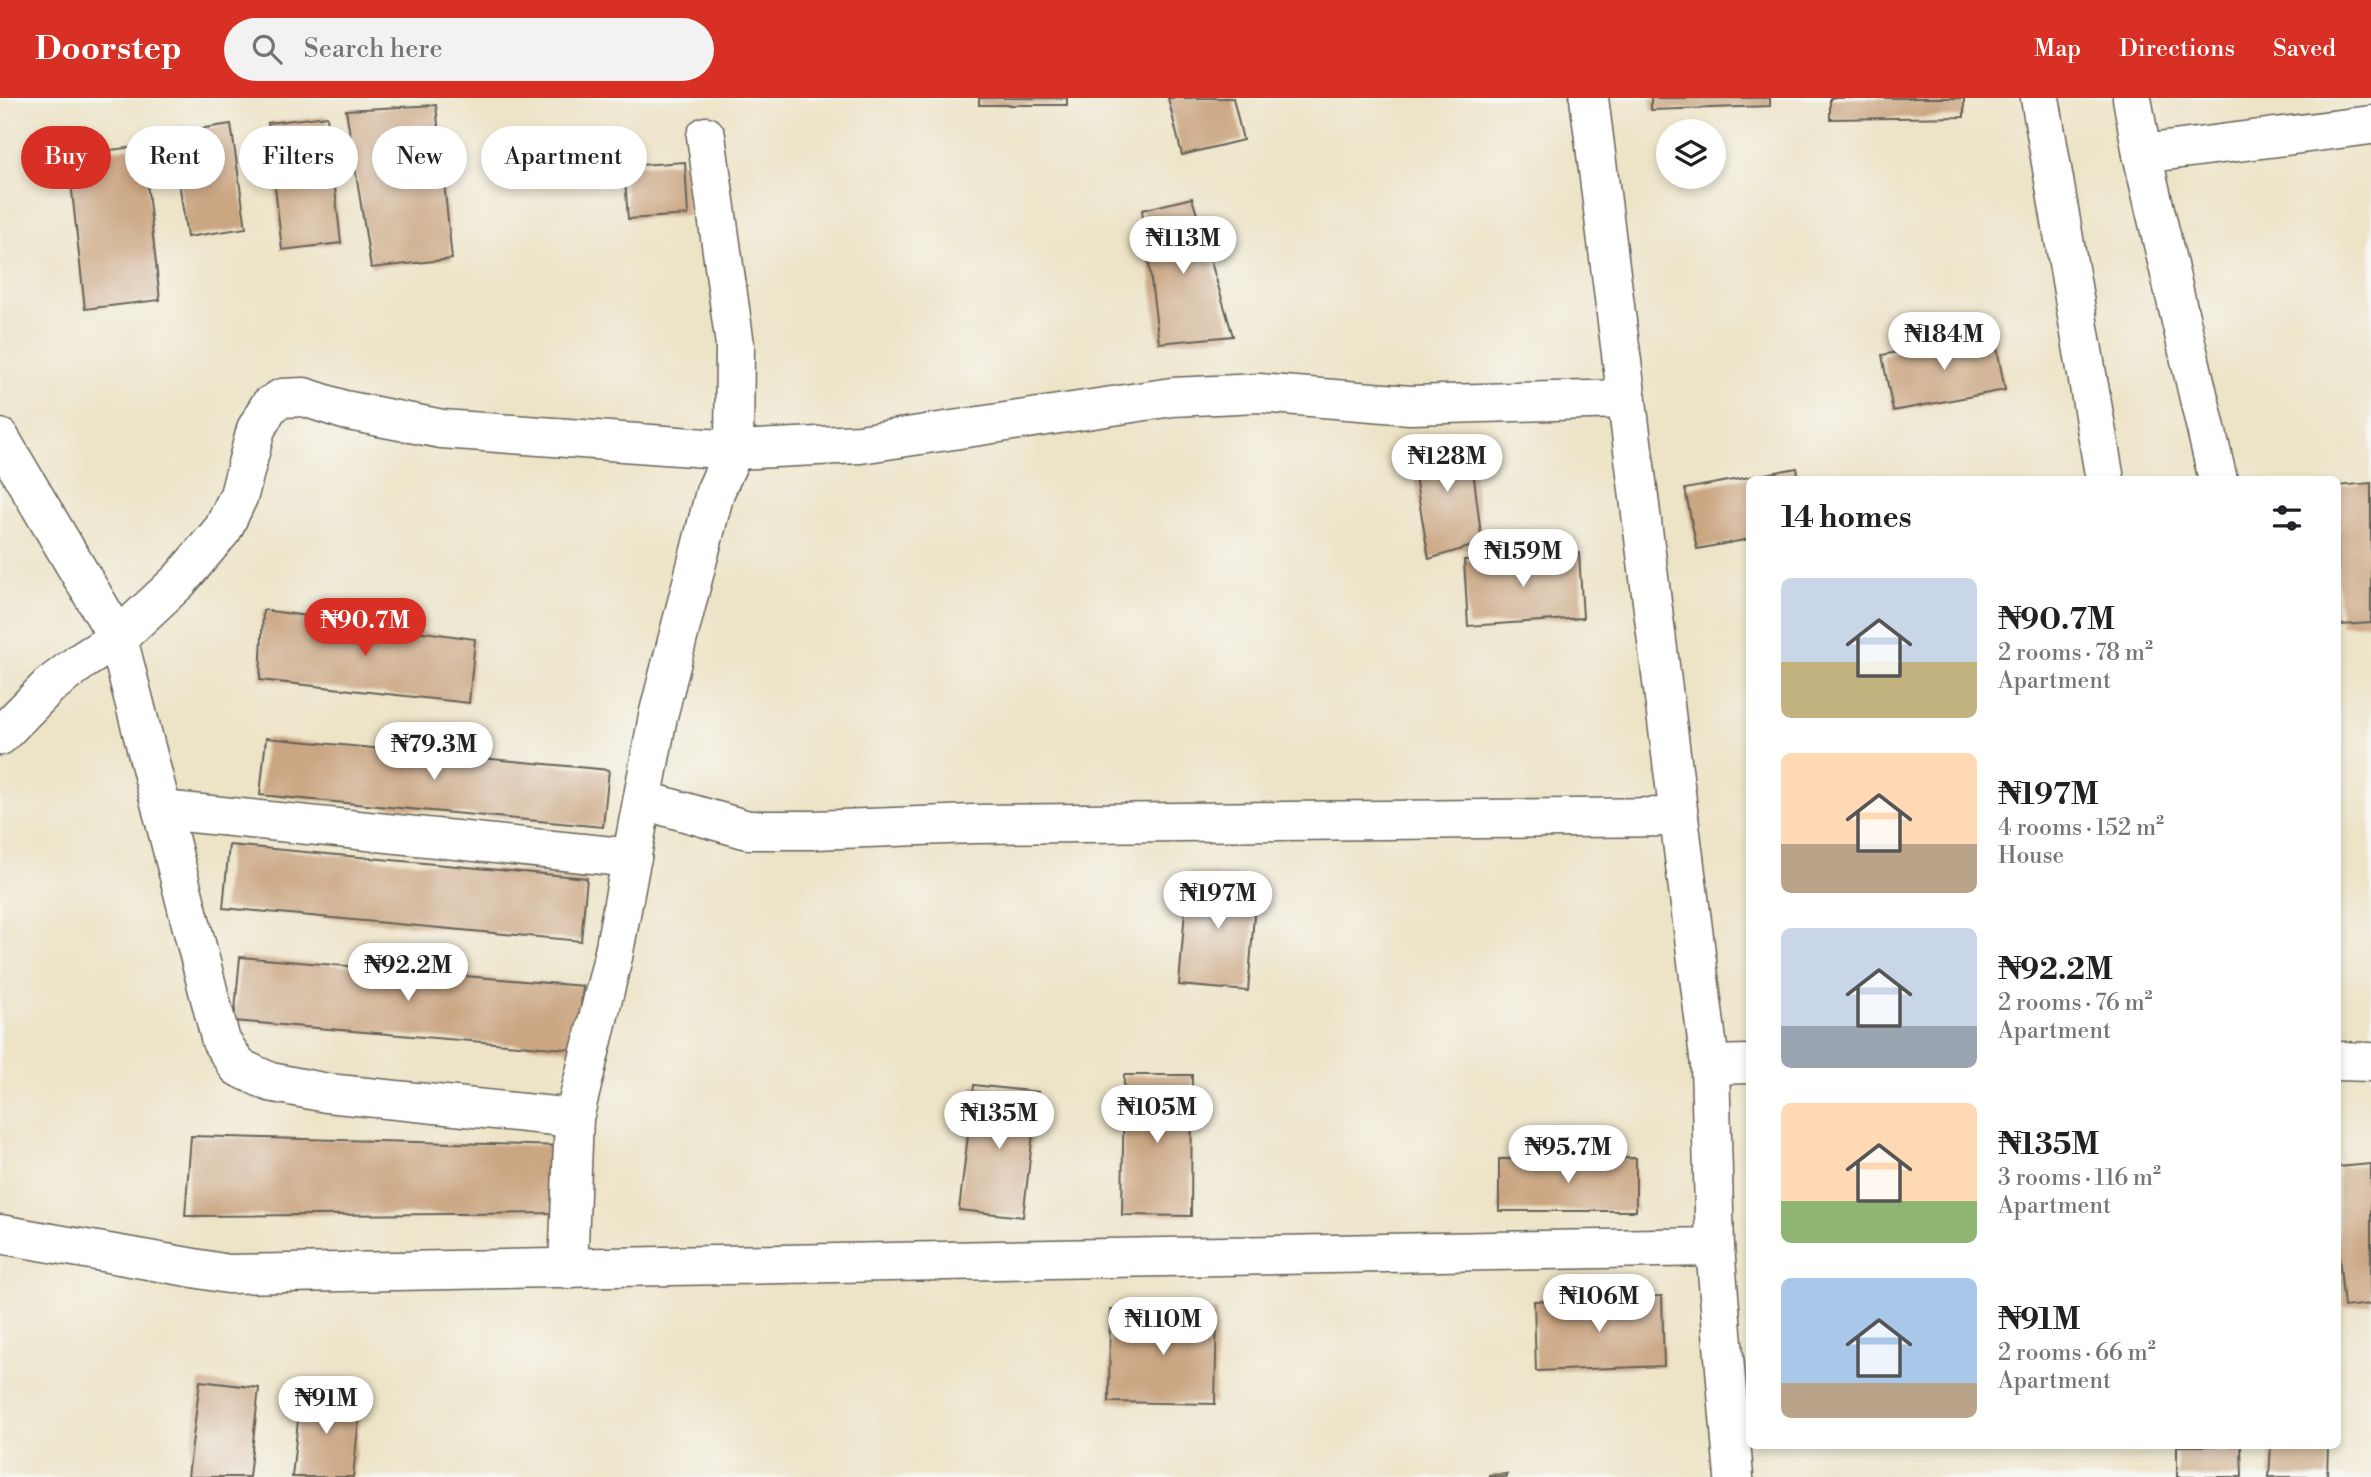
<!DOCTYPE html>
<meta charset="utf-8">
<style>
:root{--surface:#fff;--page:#f2f2f2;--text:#202124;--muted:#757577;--accent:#d93025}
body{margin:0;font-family:"Libre Bodoni",serif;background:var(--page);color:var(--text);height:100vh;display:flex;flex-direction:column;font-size:26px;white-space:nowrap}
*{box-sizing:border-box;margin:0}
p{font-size:23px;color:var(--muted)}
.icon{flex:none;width:38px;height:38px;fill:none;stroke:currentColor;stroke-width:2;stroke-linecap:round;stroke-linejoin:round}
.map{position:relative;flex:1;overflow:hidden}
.panel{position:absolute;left:1746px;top:378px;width:595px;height:973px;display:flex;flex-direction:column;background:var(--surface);border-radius:10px;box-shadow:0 4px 10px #0003}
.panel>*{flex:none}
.guide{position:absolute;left:21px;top:28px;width:665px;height:63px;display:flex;gap:14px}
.buttons{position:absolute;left:1656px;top:21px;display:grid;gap:14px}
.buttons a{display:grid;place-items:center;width:70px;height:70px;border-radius:50%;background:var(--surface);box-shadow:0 4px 10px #0003;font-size:35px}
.price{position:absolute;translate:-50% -60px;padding:0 16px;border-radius:24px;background:#fff;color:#222;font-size:23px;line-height:46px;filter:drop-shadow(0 2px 4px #0008)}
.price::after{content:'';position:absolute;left:50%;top:42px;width:21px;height:16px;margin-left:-10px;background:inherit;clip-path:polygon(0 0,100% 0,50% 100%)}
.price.on{background:var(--accent);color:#fff}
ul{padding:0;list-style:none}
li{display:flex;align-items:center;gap:21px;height:175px;padding:0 35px}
li span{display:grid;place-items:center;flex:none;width:196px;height:140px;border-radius:10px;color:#555}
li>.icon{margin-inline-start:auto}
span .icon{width:84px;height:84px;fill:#fffc;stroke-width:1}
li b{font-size:30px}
h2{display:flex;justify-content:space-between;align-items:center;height:84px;padding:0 35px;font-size:30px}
.tag{padding:0 24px;border-radius:32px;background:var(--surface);box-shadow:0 4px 10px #0003;font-size:24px;line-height:63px}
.tag.on{background:var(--accent);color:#fff}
header{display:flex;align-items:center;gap:42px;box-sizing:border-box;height:98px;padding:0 35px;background:var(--accent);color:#fff}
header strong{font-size:33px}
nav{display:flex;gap:38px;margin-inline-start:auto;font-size:24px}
.search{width:490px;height:63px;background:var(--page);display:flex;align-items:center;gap:18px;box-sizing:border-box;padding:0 24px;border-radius:38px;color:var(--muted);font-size:26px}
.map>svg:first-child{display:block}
.building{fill:#cba682}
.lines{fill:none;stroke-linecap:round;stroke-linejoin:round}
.minor-casing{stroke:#656258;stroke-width:41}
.minor{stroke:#fff;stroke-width:38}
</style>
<header>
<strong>Doorstep</strong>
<div class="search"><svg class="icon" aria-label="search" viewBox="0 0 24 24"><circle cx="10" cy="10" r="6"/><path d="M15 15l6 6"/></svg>Search here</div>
<nav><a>Map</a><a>Directions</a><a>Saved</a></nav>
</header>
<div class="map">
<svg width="2371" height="1379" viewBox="0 0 2371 1379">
<rect width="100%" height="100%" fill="#f6f6f2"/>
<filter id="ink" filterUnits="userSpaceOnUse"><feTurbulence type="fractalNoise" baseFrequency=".0143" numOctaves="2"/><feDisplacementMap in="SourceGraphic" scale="14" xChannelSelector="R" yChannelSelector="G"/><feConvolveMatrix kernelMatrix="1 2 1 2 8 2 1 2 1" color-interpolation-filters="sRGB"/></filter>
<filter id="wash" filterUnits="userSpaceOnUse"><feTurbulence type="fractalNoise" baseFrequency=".00686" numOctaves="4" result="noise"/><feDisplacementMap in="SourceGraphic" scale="28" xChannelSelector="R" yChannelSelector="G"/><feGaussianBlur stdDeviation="1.57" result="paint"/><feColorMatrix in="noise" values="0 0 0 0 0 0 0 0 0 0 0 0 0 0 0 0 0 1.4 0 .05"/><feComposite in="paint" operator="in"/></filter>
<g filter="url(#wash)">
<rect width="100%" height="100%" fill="#ede3c6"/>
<g id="blocks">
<g class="building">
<rect x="979" y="0" width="88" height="7"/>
<path d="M1168 0H1233L1243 42 1182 57Z"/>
<path d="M1651 0H1770V8L1651 12Z"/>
<path d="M1830 0H1964V19L1830 21Z"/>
<path d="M436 7 452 161 371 170 346 12Z"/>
<path d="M327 18 341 145 282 152 268 25Z"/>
<path d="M231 26 246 130 187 139 172 35Z"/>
<path d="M143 48 160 202 85 211 68 57Z"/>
<path d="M685 64 688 117 628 121 624 68Z"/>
<path d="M1192 100 1233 238 1159 245 1142 112Z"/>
<path d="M1994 235 2005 292 1893 313 1882 257Z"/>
<path d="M1469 339 1482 445 1429 461 1409 344Z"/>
<path d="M1797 370 1799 382H1750V441L1697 451 1685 391Z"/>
<path d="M2371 385V525L2341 527 2338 487V388Z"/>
<path d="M1579 455 1583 520 1468 528 1464 462Z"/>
<path d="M263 512 475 541 469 605 260 582Z"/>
<path d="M266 640 609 672 603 729 260 697Z"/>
<path d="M229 747 587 780 581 843 223 810Z"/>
<path d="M1188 774 1257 779 1248 893 1179 887Z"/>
<path d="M240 859 583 888 577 952 234 923Z"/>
<path d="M1124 977H1192L1191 1118 1122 1117Z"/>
<path d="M974 987 1038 994 1023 1119 959 1112Z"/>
<path d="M191 1038 564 1048 568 1115 185 1118Z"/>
<path d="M1636 1060V1113H1499V1061Z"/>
<path d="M2371 1066V1206L2344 1209 2338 1148V1069Z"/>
<path d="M1662 1198 1664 1268 1536 1273 1534 1203Z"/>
<path d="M1110 1212 1217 1213 1215 1306 1109 1304Z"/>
<path d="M200 1283 259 1290 249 1379H188Z"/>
<path d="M301 1294 361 1300 353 1379H292Z"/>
<path d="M2177 1348H2241L2242 1379H2177Z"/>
<path d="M2271 1348H2328L2327 1379H2269Z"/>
<path d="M1507 1376V1379H1489V1377Z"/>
</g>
</g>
</g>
<g filter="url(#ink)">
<use href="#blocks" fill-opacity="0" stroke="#656258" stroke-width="2"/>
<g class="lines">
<defs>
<g id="minor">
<path d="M1589 0 1710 967 1715 1149 1734 1379"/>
<path d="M2040 0 2105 382"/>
<path d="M2132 0 2142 56 2218 382"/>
<path d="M2142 56 2371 27"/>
<path d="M0 340 118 540 221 943 238 969 270 984 327 995 574 1020"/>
<path d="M0 638 49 588 82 563 118 540 179 483 223 431 239 397 256 331 269 308 282 300 304 299 344 312 442 331 734 352 860 346 1172 299 1259 295 1410 307 1627 301"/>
<path d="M643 702 748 732H814L973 726 1679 719"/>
<path d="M162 712 632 760"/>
<path d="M2338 963 2371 964"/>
<path d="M1710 967 1750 966"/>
<path d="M0 1136 228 1176 1715 1149"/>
<path d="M568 1171 574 1020 613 859 658 618 715 394 734 352 735 247 706 38"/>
</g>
</defs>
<use href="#minor" class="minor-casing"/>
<use href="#minor" class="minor"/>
</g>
</g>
</svg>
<div class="buttons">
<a><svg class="icon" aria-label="layers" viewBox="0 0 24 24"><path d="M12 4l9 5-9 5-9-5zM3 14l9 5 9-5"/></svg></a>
</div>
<b class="price" style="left:1183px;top:178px">₦113M</b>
<b class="price" style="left:1944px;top:274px">₦184M</b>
<b class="price" style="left:1447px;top:396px">₦128M</b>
<b class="price" style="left:1523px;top:491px">₦159M</b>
<b class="price on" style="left:365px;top:560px">₦90.7M</b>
<b class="price" style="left:434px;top:684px">₦79.3M</b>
<b class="price" style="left:1218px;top:833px">₦197M</b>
<b class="price" style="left:408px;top:905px">₦92.2M</b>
<b class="price" style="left:1157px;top:1047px">₦105M</b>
<b class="price" style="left:999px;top:1053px">₦135M</b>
<b class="price" style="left:1568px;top:1087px">₦95.7M</b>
<b class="price" style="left:1599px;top:1236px">₦106M</b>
<b class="price" style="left:1163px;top:1259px">₦110M</b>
<b class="price" style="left:326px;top:1338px">₦91M</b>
<div class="guide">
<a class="tag on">Buy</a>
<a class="tag">Rent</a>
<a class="tag">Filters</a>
<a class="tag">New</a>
<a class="tag">Apartment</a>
</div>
<section class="panel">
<h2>14 homes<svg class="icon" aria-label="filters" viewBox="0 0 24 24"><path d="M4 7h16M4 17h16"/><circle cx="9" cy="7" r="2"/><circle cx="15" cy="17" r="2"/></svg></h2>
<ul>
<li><span style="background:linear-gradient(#c9d6e8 60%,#c2b280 0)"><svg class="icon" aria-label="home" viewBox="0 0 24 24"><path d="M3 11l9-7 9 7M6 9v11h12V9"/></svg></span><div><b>₦90.7M</b><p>2 rooms · 78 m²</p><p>Apartment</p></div></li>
<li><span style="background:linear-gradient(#ffd9b3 65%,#b9a48a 0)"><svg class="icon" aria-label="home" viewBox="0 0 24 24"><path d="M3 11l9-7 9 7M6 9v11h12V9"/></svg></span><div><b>₦197M</b><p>4 rooms · 152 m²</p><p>House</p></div></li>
<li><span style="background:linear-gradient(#c9d6e8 70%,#9aa5b1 0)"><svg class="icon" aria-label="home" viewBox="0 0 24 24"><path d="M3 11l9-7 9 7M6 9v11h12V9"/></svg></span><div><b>₦92.2M</b><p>2 rooms · 76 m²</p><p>Apartment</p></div></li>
<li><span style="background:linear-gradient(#ffd9b3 70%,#8fb573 0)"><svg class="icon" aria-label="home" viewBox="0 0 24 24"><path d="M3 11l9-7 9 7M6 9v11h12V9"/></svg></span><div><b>₦135M</b><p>3 rooms · 116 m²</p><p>Apartment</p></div></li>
<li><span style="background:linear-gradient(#a9c7e8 75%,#b9a48a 0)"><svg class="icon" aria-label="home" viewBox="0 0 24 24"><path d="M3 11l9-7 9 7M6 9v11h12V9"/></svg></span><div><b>₦91M</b><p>2 rooms · 66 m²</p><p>Apartment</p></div></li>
</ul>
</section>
</div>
